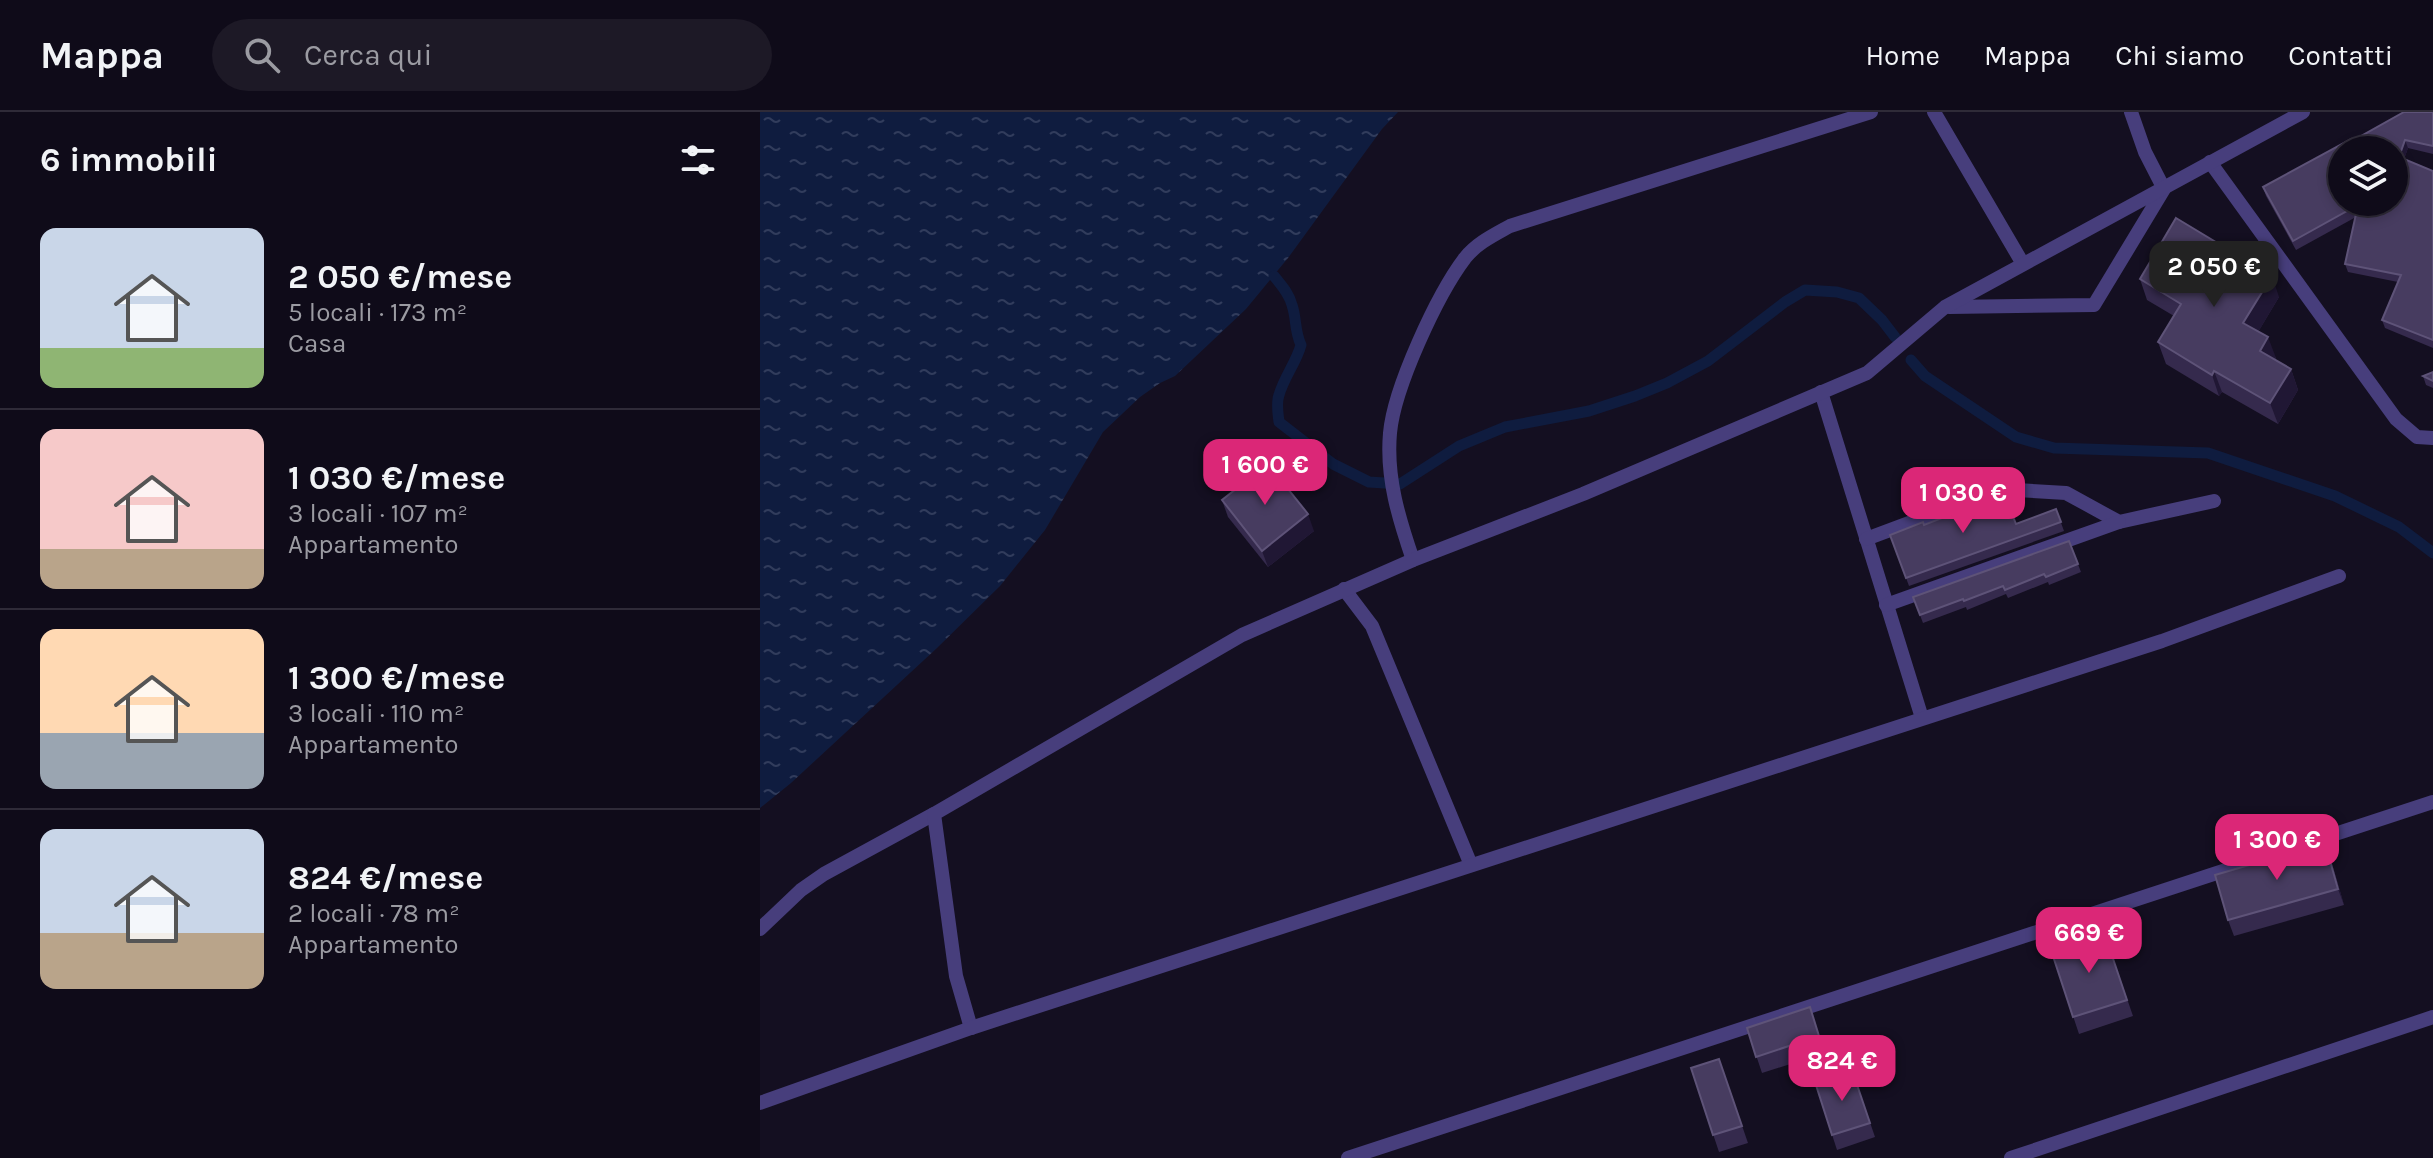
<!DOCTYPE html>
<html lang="it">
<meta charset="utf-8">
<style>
:root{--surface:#0f0b19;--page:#1d1926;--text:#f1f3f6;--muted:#9b9ba2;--line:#2f2b38;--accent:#db2777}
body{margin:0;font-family:Karla,sans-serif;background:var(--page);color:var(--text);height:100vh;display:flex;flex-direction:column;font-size:30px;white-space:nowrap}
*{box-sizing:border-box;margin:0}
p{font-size:26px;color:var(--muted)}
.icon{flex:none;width:44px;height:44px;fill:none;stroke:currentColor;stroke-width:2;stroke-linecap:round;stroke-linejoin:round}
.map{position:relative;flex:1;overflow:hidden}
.details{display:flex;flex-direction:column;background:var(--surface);width:760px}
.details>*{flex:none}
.tools{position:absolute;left:1568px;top:24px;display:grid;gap:16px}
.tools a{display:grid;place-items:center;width:80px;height:80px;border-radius:50%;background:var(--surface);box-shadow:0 4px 12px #0003,0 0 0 2px var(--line);font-size:40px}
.price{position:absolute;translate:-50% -68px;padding:0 18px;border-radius:16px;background:var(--accent);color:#fff;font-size:26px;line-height:52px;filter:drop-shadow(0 2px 4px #0008)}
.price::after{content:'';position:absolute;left:50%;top:48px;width:24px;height:18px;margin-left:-12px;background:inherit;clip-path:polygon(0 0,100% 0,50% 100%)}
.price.active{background:#222;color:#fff}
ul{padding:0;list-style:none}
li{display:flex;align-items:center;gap:24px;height:200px;padding:0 40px}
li+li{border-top:2px solid var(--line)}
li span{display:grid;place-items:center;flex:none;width:224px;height:160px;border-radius:16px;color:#555}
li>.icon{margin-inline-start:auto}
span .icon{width:96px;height:96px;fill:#fffc;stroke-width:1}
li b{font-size:34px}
h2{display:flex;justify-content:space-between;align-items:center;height:96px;padding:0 40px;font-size:34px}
header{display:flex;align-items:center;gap:48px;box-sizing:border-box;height:112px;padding:0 40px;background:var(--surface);border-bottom:2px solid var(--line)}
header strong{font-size:38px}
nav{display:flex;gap:44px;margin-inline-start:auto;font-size:28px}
.search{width:560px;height:72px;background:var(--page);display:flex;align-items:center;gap:20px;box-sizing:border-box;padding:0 28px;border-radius:44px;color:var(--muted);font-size:30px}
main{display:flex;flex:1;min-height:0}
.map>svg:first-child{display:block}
.water{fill:url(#water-ripples)}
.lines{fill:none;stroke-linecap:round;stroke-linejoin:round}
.stream{stroke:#0f1c3f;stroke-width:11}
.service{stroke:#473e7c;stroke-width:14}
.wall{fill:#352a4d}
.shaded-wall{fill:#201734}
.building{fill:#473c60;stroke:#5e5378;stroke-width:2;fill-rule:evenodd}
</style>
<header>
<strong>Mappa</strong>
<div class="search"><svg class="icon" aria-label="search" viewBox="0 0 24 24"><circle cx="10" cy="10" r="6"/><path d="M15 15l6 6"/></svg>Cerca qui</div>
<nav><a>Home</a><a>Mappa</a><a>Chi siamo</a><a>Contatti</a></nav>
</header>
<main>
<section class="details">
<h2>6 immobili<svg class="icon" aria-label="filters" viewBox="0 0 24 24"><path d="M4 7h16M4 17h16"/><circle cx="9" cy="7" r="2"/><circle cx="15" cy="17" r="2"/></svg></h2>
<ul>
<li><span style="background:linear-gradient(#c9d6e8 75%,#8fb573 0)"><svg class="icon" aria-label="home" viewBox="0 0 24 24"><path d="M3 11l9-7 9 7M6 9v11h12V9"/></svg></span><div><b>2 050 €/mese</b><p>5 locali · 173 m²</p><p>Casa</p></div></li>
<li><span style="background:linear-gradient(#f6c9c9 75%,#b9a48a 0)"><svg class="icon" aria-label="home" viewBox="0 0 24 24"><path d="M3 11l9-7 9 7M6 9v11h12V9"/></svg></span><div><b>1 030 €/mese</b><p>3 locali · 107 m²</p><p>Appartamento</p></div></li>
<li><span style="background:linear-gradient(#ffd9b3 65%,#9aa5b1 0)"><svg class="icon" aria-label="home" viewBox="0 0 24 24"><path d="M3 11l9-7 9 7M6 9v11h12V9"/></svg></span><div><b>1 300 €/mese</b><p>3 locali · 110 m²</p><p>Appartamento</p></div></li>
<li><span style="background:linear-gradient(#c9d6e8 65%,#b9a48a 0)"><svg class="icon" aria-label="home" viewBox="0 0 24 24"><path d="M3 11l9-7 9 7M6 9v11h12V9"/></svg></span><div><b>824 €/mese</b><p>2 locali · 78 m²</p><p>Appartamento</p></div></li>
</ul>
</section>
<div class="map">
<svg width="1673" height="1046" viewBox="0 0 1673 1046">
<defs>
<pattern id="water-ripples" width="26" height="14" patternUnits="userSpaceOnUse" patternTransform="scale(2)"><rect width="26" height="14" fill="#0f1c3f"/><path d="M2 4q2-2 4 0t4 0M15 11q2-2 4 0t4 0" fill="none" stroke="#313c5c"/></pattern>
</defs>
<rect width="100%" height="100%" fill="#140f21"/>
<path class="water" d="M0 0H638L622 17 528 146 486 197 415 264 400 271 380 285 343 320 285 418 240 474 177 536 31 671 0 696Z"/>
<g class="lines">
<g class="stream">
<path d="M514 164C521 173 529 181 532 193 537 208 534 217 541 233 536 251 524 265 519 283 516 291 518 301 519 310L573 352 609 370 640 372 699 334 745 315 829 299 875 284 907 271 948 249 1025 190 1045 178 1077 180 1099 186 1122 208 1135 225"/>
<path d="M1151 248 1165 264 1256 325 1294 336 1448 341 1575 384 1639 415 1673 441"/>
</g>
<g class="service">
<path d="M1174 0 1263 152"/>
<path d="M1450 50 1636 307 1657 325 1673 326"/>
<path d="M1189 195 1334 193 1404 77 1385 40 1371 0"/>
<path d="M1061 280 1162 606"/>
<path d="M1106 427 1240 377 1306 381 1359 410 1454 389"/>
<path d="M653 448C639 407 626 366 630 321 634 276 677 183 705 146 717 131 734 123 750 114L1111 0"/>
<path d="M584 477 612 514 711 753"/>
<path d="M1126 493 1359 410"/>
<path d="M0 817 41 778 64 762 174 702"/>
<path d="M211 916 196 864 174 702 482 523 653 448 823 382 1107 261 1185 195 1543 0"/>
<path d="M0 991 211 916 1402 529 1579 464"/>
<path d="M588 1046 1673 690"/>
<path d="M1251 1046 1673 905"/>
</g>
</g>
<g class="wall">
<path d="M1673 0V42L1648 36 1644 47 1673 59V236L1625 216 1622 208 1638 170 1588 160 1585 152 1596 105 1536 138 1506 84 1503 75 1592 29Z"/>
<path d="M1380 167 1519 185 1498 220 1516 246 1515 248 1531 257 1538 278 1518 312 1462 280 1459 284 1406 252 1398 230 1414 204 1387 188Z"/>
<path d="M1673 260V276L1666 273 1663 264Z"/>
<path d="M462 388 554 419 508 455 468 405Z"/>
<path d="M1296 397 1304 419 1149 474 1130 423 1164 413 1256 412Z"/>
<path d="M1309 429 1321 460 1289 473 1288 470 1248 486 1246 482 1207 498 1206 495 1163 511 1153 485Z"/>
<path d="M1571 748 1584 793 1474 824 1468 808Z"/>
<path d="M1344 820 1373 904 1319 922 1291 838Z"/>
<path d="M1050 895 1065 941 1002 961 987 916Z"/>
<path d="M959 947 988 1031 959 1040 931 956Z"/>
<path d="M1092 958 1115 1025 1077 1038 1055 970Z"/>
</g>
<g class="shaded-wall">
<path d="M1645 28 1648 36 1642 53 1639 45Z"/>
<path d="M1512 164 1519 185 1491 232 1483 211Z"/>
<path d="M1508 225 1516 246 1508 260 1500 239Z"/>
<path d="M1531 257 1538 278 1518 312 1510 291Z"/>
<path d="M1454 259 1462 280 1459 284 1452 263Z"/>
<path d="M548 402 554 419 508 455 502 439Z"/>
<path d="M1565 731 1571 748 1584 793 1578 777Z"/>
</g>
<g class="building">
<path d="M1644 0H1673V34L1645 28 1639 45 1673 59V228L1622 208 1641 163 1585 152 1598 93 1533 129 1503 75 1591 27 1592 29ZM1582 38H1634V90H1582Z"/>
<path d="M1416 106 1512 164 1483 211 1508 225 1500 239 1531 257 1510 291 1454 259 1452 263 1398 230 1421 192 1380 167Z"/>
<path d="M1673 260V269L1663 264Z"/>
<path d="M508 352 548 402 502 439 462 388Z"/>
<path d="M1244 382 1256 412 1296 397 1301 410 1146 466 1130 423 1163 410 1164 413Z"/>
<path d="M1309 429 1318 452 1286 465 1284 462 1245 478 1243 474 1204 489 1203 487 1160 503 1153 485Z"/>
<path d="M1565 731 1578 777 1468 808 1455 763Z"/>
<path d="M1344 820 1367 888 1313 905 1291 838Z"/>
<path d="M1050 895 1059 924 996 945 987 916Z"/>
<path d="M959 947 982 1014 953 1023 931 956Z"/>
<path d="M1092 958 1110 1011 1072 1023 1055 970Z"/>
</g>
</svg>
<div class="tools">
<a><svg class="icon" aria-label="layers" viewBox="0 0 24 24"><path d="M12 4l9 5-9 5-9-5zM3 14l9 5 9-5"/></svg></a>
</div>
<b class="price active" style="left:1454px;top:197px">2 050 €</b>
<b class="price" style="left:505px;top:395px">1 600 €</b>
<b class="price" style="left:1203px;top:423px">1 030 €</b>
<b class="price" style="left:1517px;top:770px">1 300 €</b>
<b class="price" style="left:1329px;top:863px">669 €</b>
<b class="price" style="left:1082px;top:991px">824 €</b>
</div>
</main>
